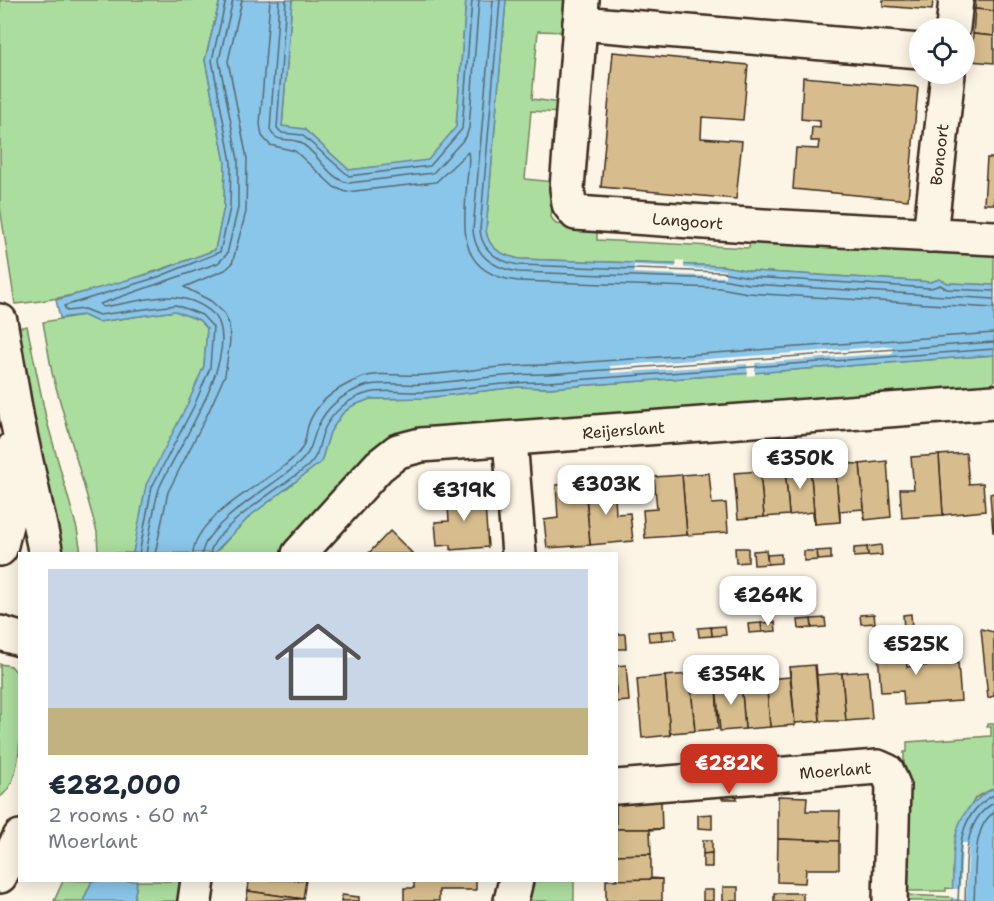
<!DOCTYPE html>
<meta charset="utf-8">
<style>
:root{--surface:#fff;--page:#f6f6f7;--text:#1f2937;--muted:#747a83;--accent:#c8321e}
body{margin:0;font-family:"Shantell Sans",sans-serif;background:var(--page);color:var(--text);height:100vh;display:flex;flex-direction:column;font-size:22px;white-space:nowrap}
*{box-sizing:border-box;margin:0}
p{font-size:20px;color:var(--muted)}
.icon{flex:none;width:33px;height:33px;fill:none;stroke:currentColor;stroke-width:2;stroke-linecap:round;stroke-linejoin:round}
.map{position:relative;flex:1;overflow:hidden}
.panel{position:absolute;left:18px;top:552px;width:600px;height:330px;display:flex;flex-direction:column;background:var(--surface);border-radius:0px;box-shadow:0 3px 15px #0003}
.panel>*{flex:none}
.fabs{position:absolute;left:909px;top:18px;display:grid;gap:12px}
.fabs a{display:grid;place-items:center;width:66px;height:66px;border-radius:50%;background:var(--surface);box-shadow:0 3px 15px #0003;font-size:30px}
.price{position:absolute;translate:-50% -51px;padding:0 14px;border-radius:12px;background:#fff;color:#222;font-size:20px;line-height:39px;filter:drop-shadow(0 2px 3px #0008)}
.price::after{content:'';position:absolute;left:50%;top:36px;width:18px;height:14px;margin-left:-9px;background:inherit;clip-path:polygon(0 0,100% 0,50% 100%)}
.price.selected{background:var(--accent);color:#fff}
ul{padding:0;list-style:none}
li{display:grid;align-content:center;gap:12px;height:318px;padding:0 30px}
li span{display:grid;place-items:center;height:186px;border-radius:0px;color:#555}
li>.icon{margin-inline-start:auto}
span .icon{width:108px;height:108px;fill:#fffc;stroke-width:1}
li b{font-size:26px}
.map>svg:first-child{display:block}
.green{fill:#abdd9e;stroke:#73845e;stroke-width:1.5}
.water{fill:#89c6e9;stroke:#6a8898;stroke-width:1.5}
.pier{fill:#fcf5e5}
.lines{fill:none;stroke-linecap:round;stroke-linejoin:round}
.shore{stroke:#5a686f;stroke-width:1.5}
.building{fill:#d7bd8d;stroke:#3b2a1e;stroke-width:1.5}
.minor-casing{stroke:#3b2a1e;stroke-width:38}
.minor{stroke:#fcf5e5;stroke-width:33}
.labels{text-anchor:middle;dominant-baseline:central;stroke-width:4.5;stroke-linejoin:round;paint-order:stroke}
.street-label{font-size:16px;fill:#3b2a1e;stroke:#fcf5e5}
</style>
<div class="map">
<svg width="994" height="901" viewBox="0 0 994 901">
<rect width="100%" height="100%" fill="#fcf5e5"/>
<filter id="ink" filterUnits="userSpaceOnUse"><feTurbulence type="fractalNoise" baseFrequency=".0167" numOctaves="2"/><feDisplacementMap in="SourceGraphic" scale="12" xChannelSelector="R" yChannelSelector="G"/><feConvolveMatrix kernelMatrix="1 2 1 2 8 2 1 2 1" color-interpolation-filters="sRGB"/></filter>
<g filter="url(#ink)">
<g class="green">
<path d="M0 0H220L205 60 225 162 224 207 215 250C150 274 84 298 15 304L0 207Z"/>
<path d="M292 0H466L456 128 428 161 349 170 304 129 282 127Z"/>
<path d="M506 0H569L567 32 538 31 532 99 561 103 560 113 531 111 525 179 554 182 551 217 556 224 597 227V240L749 248 751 236 994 250V285L948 283 939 279 932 282 750 271 723 266 519 259C502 255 488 249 486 230Z"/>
<path d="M175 311 199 320 207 328 204 366 142 514 133 553H98L97 532 52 373 43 322 83 315 98 322Z"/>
<path d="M27 326 46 418 77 529 81 553H54L16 328Z"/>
<path d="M994 355V386L386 444 281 553 214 554 250 516 321 462 330 432 342 414 352 406 370 399 425 398 518 387 548 388Z"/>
<path d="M0 664 11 666 19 675C20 704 27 779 0 797Z"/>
<path d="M987 724H994V788L975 798 956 835 953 889 946 888V891H908L909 869 903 868 904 752H907V742L991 736V727H987Z"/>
<path d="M63 881V880L92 881 83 901H54Z"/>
<path d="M137 881H187L184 901H134Z"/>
<path d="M526 881H574V901H521Z"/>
<path d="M902 895 952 897V901H902Z"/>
</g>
<g class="water">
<path d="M220 0H292L282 126 304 129 349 170 428 160 456 127 466 0H506L486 230C488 249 502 255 519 259L723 266 750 271 931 282 939 279 948 283 994 285V355L548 388 518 387 425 398 370 399 352 406 342 414 330 432 321 462 250 516 214 553H133L146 485 188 403 204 366 207 328 199 320 175 311 98 322 83 315 60 318 56 300 156 272 215 250 224 207 225 162 205 60Z"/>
<path d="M994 788V901H952C955 852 945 814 994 788Z"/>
<path d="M92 881H137L134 901H83Z"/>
</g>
<g class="pier">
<path d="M677 260 684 261V268L725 270V277L634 273V265L676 267Z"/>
<path d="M892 346 893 353 755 363V375L748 376 747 364 611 373 610 366Z"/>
<path d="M962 843H969L966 901 949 897 950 889H960Z"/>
</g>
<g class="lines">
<g class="shore">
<path d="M270 0 260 124 262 136 270 145 295 151 334 187 346 192 436 182 468 152C470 160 468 171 467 180 464 228 455 273 518 281L720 288 748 293 994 308"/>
<path d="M279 0 270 130C277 144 287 137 299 142 318 151 327 179 349 183L433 173 466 137 469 128 479 0"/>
<path d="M286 0 277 128 282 133 302 135 349 176 430 166 462 129 472 0"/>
<path d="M493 0 473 230C475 256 494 268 518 272L722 279 749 284 994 299"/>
<path d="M500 0 480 230C482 252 498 261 518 265L722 272 749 277 931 288 940 285 947 289 994 291"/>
<path d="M139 554 152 487 194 406 210 368 213 327 202 315 176 305 99 315 84 309 67 311 64 306 158 277 220 252 230 208 231 162 212 60 226 0"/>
<path d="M146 554C149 539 155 498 160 486 178 447 233 368 220 325 216 310 194 300 180 298 160 294 124 304 103 307L100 304 218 263 227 254 238 208V160L219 60 233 0"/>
<path d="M155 554 168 492 208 413 225 375 230 341 229 324 224 313 211 301 184 287 225 270 232 264 246 212 247 159 228 61 242 0"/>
<path d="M193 554C195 510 283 478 302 448 306 442 306 433 308 426 316 401 338 387 361 378 380 371 404 377 425 375 466 372 506 364 547 365L994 333"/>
<path d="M202 554C204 524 276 484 297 465 314 450 310 444 318 426 327 406 345 393 365 386 383 381 406 386 425 384 466 381 506 373 548 374L994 342"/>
<path d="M210 554C212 528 287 484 308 466 320 455 318 444 324 430 332 412 350 397 369 393 386 389 407 393 424 392 466 389 506 381 548 382L994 349"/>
<path d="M958 901C961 859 952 817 994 795"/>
<path d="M965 901C967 868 960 821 994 803"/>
<path d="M974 901C976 878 971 825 994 813"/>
</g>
</g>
<g class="building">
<path d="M883 0H933L932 10 883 6Z"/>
<path d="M976 0H994V11L975 9Z"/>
<path d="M975 9 994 11V36L973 34Z"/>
<path d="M973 34 994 36V63L970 61Z"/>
<path d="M613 52 748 65 743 120 702 117 701 138 742 141 736 199 601 187Z"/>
<path d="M803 77 918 87 908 200 793 189 796 148 818 149 819 141H811L812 127 820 128V121L801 119Z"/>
<path d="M987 158H994V204H984Z"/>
<path d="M966 453 969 484 983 483 985 511 943 515 939 455Z"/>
<path d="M939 455 943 515 902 518 900 489H914L911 457Z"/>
<path d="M887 461 891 517 865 520 860 464Z"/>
<path d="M835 463 860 464 865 520 863 509 840 511V522Z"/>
<path d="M835 463 840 522 815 524 810 465Z"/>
<path d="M810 465 815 524H814L813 512 789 515 785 467Z"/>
<path d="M785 467 789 515 764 517 760 471 784 470Z"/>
<path d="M760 471 764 517 738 519 734 473Z"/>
<path d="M709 473 712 504 726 503 728 532 687 535 682 475Z"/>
<path d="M682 475 687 535 645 538 643 510 657 509 654 477Z"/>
<path d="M614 481 616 514 630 513 633 541 590 545 585 483Z"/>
<path d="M585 483 590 545 547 548 544 520 558 518 556 485Z"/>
<path d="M484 491 488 547 451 550V545L437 546 435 522 449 521 447 494Z"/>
<path d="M994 493V532H993L990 494Z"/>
<path d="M390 531 413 554H368Z"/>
<path d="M881 545 882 555 868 556 867 547Z"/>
<path d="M867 547 868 556 854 557V548Z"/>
<path d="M735 548H748V562L736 563Z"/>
<path d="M766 550 768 564 754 565 753 551Z"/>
<path d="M831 550V559L818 560 817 551Z"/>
<path d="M804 551H817L818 560 804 561Z"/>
<path d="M781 554V563L768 564 767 555Z"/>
<path d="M874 614 875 623 861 624 860 615Z"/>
<path d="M911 614 912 628 904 629 903 615Z"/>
<path d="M825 618 826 627 812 628 811 619Z"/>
<path d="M811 619 812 628 799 629 798 620Z"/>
<path d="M775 622 776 631 762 632 761 623Z"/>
<path d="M761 623 762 632 749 633 748 624Z"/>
<path d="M725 626 726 635 712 636 711 627Z"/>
<path d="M711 627 712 636 699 637 698 628Z"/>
<path d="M981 629 994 632V696L988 698Z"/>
<path d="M675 630 676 639 662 640 661 631Z"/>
<path d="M661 631 662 640 649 641 648 632Z"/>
<path d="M616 634H625L626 649H616Z"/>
<path d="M904 637 907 667 958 663 961 701 904 705 903 691 881 692 877 639Z"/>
<path d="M816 664 817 675 842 673 846 721H820Z"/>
<path d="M626 665 629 701 616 702V666Z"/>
<path d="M815 665 820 721 796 723 795 725 790 667Z"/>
<path d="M789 667 795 725 770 727 766 679 790 677Z"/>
<path d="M868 671 872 719 846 721 842 673Z"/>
<path d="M690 674 695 731 671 733 670 735 665 676Z"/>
<path d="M690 674 692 685 716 684 718 729 695 731Z"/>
<path d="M665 676 670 735 642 738 637 679Z"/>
<path d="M766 679 770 727 745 729 741 681Z"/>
<path d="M741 681 745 729 720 731 716 684Z"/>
<path d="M722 790 737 791V799H722Z"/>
<path d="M778 796 807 797 806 811H840L839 841 778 839Z"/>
<path d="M661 801 662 829H616V802Z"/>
<path d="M712 814V829L698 828V815Z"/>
<path d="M616 829H662L650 830 651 854 616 855Z"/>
<path d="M778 839 839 841V869H806L805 883 777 882Z"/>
<path d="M703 840H712V853L703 854Z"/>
<path d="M712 853V867H703V854Z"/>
<path d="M651 854V878L662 879 616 880V855Z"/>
<path d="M662 879V901H606V880Z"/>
<path d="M249 880H306L303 899 248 891Z"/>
<path d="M414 880H476V890H439V901H404V888H414Z"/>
<rect x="723" y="887" width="15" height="14"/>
<rect x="703" y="890" width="10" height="11"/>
<path d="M248 891 303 899 246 901Z"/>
<rect x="774" y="893" width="29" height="8"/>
<path d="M342 895 359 897V901H341Z"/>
</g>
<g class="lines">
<defs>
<g id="minor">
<path id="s1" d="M582 0 567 188 569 204 576 213 763 226 994 238"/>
<path d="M580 23 920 51"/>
<path d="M953 28 956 0"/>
<path id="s2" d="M930 235 948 74"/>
<path d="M0 321 17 420 46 554"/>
<path d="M510 439 519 554"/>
<path d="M0 549 8 517 14 448"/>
<path id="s3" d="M299 554 379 466 398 451 421 445 994 402"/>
<path d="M0 633 20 639"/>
<path id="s4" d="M616 787 878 767 887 771 893 785 890 901"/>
<path d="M0 876 20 837"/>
<path d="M195 901 198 880"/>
<path d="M511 901 516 880"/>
</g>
</defs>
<use href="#minor" class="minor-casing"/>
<use href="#minor" class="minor"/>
</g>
</g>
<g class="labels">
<g class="street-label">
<text stroke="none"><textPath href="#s2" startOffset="81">Bonoort</textPath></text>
<text stroke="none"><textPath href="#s1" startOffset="328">Langoort</textPath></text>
<text stroke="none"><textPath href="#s3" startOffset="370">Reijerslant</textPath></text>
<text stroke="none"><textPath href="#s4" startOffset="220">Moerlant</textPath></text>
</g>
</g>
</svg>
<div class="fabs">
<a><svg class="icon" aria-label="locate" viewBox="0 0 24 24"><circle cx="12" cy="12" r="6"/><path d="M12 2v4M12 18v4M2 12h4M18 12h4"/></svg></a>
</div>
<b class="price" style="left:800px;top:490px">€350K</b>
<b class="price" style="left:606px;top:516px">€303K</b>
<b class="price" style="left:464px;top:522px">€319K</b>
<b class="price" style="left:768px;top:627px">€264K</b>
<b class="price" style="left:916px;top:676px">€525K</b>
<b class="price" style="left:731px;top:706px">€354K</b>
<b class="price selected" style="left:729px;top:795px">€282K</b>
<section class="panel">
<ul>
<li><span style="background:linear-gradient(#c9d6e8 75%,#c2b280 0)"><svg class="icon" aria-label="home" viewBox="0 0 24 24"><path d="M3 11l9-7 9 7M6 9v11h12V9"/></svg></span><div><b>€282,000</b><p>2 rooms · 60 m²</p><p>Moerlant</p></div></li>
</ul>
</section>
</div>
